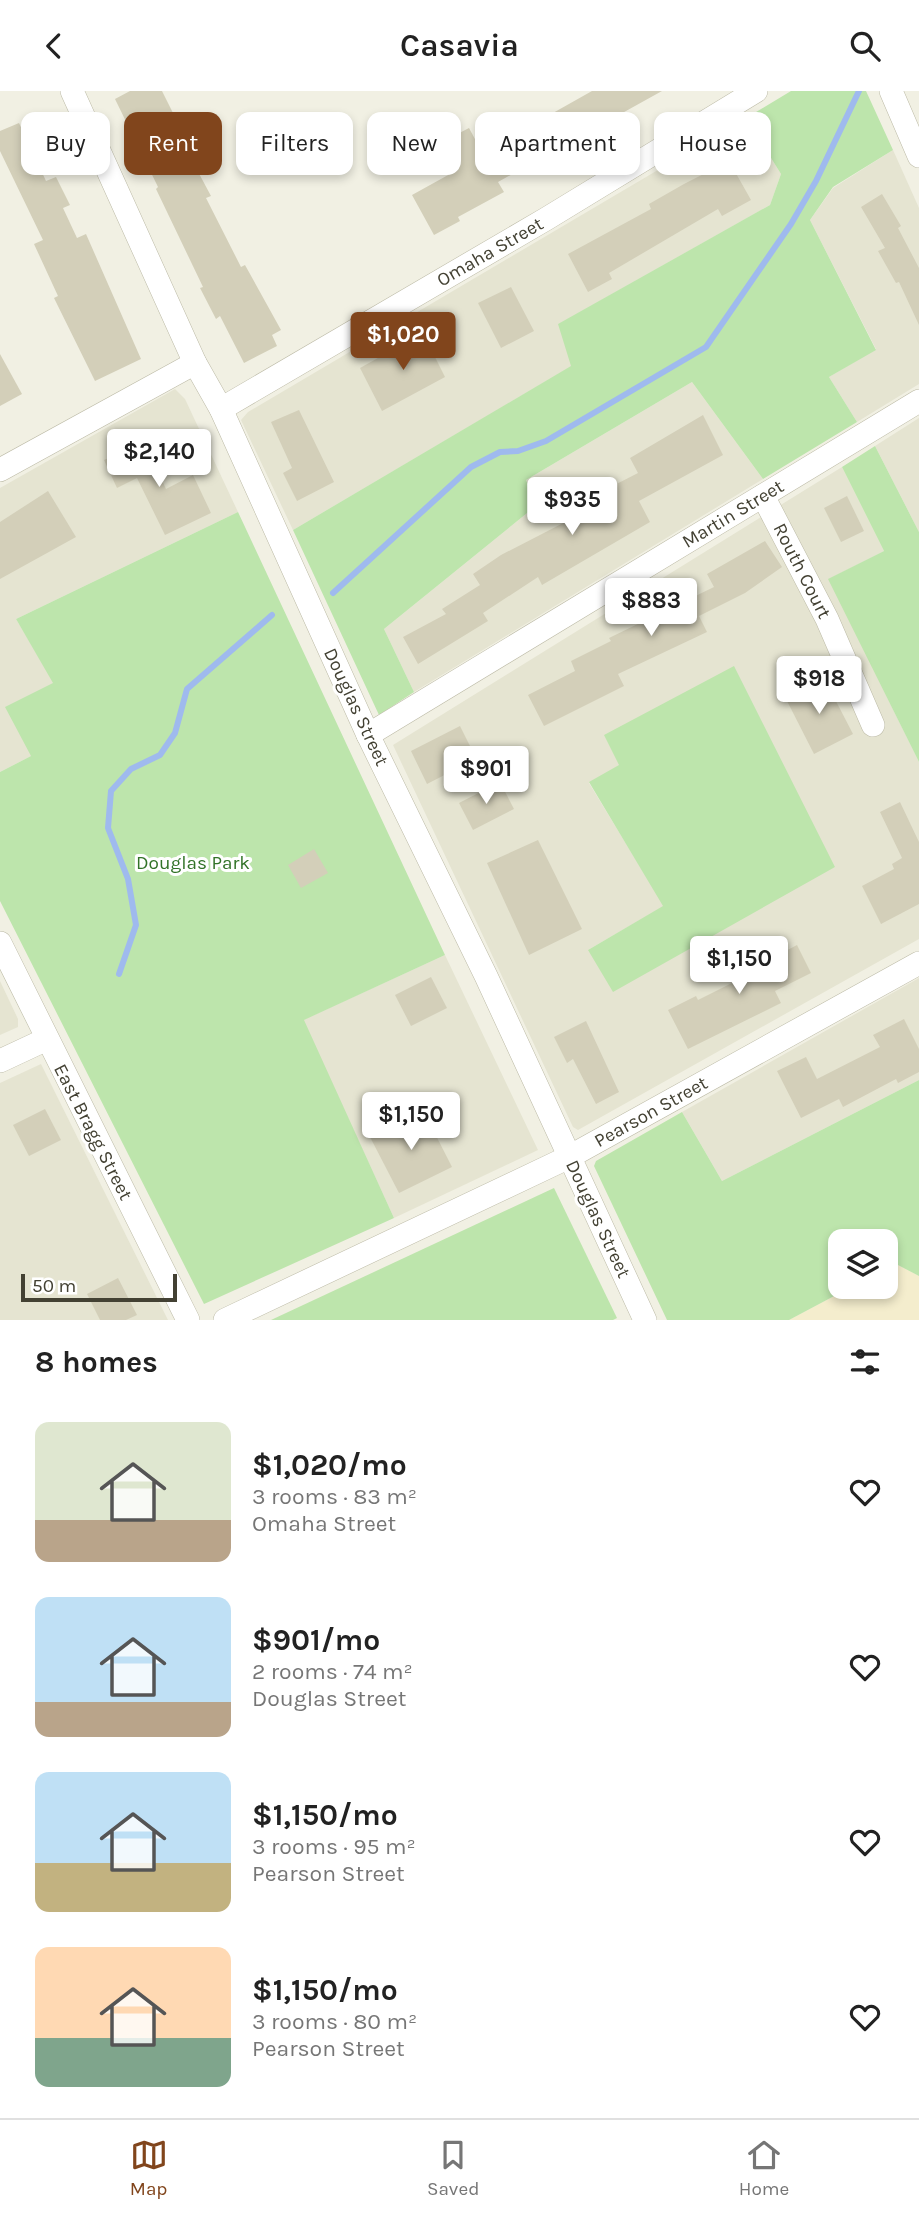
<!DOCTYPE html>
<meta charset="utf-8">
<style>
:root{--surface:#fff;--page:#f2f2f2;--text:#222;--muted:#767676;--line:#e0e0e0;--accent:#81451c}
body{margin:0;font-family:Karla,sans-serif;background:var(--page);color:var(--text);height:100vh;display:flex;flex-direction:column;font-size:26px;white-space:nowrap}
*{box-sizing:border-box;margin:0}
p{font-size:23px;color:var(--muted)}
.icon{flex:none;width:38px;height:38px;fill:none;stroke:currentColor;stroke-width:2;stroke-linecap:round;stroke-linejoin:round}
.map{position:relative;height:1229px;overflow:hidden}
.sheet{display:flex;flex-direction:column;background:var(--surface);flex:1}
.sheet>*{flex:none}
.banner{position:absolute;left:21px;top:21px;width:878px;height:63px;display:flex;gap:14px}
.tools{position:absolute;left:828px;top:1138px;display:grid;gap:14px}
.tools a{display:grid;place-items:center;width:70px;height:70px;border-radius:14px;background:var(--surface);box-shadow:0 4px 10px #0003;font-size:35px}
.scale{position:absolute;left:21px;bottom:18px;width:156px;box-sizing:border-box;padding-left:7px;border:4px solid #434133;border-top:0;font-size:19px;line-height:24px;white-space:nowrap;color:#434133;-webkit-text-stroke:5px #fff;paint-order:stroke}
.price{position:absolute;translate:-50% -60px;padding:0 16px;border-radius:7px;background:#fff;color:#222;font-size:23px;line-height:46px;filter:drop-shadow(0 2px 4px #0008)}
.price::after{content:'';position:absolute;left:50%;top:42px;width:21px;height:16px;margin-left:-10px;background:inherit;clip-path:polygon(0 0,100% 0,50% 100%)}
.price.active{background:var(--accent);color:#fff}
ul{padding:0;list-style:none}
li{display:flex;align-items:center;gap:21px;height:175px;padding:0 35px}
li span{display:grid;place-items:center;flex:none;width:196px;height:140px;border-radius:14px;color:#555}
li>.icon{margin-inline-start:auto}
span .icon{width:84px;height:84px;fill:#fffc;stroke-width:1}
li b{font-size:30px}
h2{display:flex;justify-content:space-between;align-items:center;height:84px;padding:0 35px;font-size:30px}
.pill{padding:0 24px;border-radius:14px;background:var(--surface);box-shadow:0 4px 10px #0003;font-size:24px;line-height:63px}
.pill.active{background:var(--accent);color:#fff}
header{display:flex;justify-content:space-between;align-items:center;height:91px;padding:0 35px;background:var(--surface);font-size:32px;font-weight:600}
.dock{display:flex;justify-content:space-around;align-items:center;height:98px;border-top:2px solid var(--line);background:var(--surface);font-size:19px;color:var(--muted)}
.dock a{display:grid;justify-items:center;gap:4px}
.dock .active{color:var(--accent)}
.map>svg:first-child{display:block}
.residential{fill:#e5e4d1;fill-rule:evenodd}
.commercial{fill:#f4edcd}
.green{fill:#bde5ac}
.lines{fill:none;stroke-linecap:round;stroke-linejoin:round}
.stream{stroke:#9fbaee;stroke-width:6}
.building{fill:#d3cfb9}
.minor-casing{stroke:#bcbaa6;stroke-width:24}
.minor{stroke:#fff;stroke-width:23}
.labels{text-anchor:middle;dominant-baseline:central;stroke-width:6;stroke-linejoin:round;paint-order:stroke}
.street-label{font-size:19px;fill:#434133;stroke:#fff}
.park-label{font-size:19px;fill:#327328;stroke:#fff}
</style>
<header><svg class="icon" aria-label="back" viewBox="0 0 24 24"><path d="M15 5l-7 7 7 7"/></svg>Casavia<svg class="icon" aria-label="search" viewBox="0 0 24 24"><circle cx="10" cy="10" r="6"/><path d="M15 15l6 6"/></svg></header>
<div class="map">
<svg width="919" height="1229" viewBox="0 0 919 1229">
<rect width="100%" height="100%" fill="#f1f0e3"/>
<g class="residential">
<path d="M746 27 781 83 770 114 559 233 572 275 293 439 241 329 248 321Z"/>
<path d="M893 59 919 117V293L857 331 829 286 876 258 810 129 833 97Z"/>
<path d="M692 291 763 388 414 601 384 538 537 414 526 389Z"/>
<path d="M175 298 185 308 238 421 16 528 54 592 31 665 0 681V397Z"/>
<path d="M919 327V441L875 355Z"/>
<path d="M842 376 884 460 829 488 919 671V848L578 1039 573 1036 393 654ZM620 674 835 776 588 859 664 815 589 692Z"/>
<path d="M445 864 538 1059 394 1127 303 929Z"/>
<path d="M919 887V989L722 1090 682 1021Z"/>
<path d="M0 890 18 928V936L0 944Z"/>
<path d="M41 973 168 1229H0V992Z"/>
</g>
<path class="commercial" d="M896 1173 919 1185V1229H789L853 1195H886V1179Z"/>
<g class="green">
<path d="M791 0H866L893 59 833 96 810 129 876 259 829 286 857 331 763 388 692 291 526 389 537 414 384 538 414 601 379 624 293 439 571 275 558 233 770 114 781 83 746 27Z"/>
<path d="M875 355 919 441V671L828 488 884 460 842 376Z"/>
<path d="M238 421 445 864 304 929 394 1127 204 1213 0 810V681L31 665 5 616 53 592 16 528Z"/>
<path d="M734 575 835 776 613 901 588 859 663 815 589 691 619 674 604 644Z"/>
<path d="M919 989V1185L896 1173 886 1178V1150H840V1195H853L789 1229H667L594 1075 596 1070 682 1021 722 1090Z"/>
<path d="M554 1097 617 1227 613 1229H271Z"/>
</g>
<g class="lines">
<g class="stream">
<path d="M333 502 471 376 500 361 518 360 546 350 706 256 791 133 816 90 859 0"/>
<path d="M119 883 136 834 128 788 108 737 111 700 131 678 160 664 175 642 187 598 272 524"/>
</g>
</g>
<g class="building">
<path d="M130 0H162L192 60 188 62 211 105 206 107 241 176 245 174 281 239 272 244 277 255 244 272 220 225 216 228 200 197 203 196 156 98 158 96 115 8Z"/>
<path d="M592 0H662L498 91 504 101 458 126 460 130 434 144 412 104 459 78 444 50 469 37 476 50 516 29 521 40Z"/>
<path d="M19 32 46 90 56 86 70 114 63 117 77 147 86 143 141 268 95 290 54 207 58 205 34 153 43 149 0 60V40Z"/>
<path d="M729 70 751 109 722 125 718 118 609 182 612 188 588 201 568 163 651 118 649 113 684 93Z"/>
<path d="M882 103 901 135 898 137 919 177V234L899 191 896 192 878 160 885 157 861 116Z"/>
<path d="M511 196 534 240 501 257 478 212Z"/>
<path d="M423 242 445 286 382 320 360 277Z"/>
<path d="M0 263 22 303 0 315Z"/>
<path d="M299 319 334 391 297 410 283 382 292 377 271 331Z"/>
<path d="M703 324 723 364 639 410 650 431 542 494 538 486 483 522 488 530 418 573 403 546 446 523 442 518 480 494 473 483 501 464 602 412 597 403 638 382 630 367Z"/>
<path d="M144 351 166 398 193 384 211 422 165 444 137 387 117 397 104 369Z"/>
<path d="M48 400 76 446 0 488V431Z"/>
<path d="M847 405 864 440 841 451 824 417Z"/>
<path d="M765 450 782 476 745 502 699 525 707 541 618 583 624 595 544 635 528 604 575 580 571 570 611 550 609 547 714 496 707 483Z"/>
<path d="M824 587 853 643 814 663 785 606Z"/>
<path d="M460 635 471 657 458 663 464 674 427 693 411 660Z"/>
<path d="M500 691 514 718 473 739 459 712Z"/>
<path d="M900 711 919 751V813L881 833 862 795 894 778 892 773 902 767 880 721Z"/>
<path d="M538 749 582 838 529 864 487 772Z"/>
<path d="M314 758 328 782 301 797 288 774Z"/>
<path d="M797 854 811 882 775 900 781 912 688 958 668 919 696 905 698 909 738 889 729 872 754 859 761 873Z"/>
<path d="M431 886 447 917 411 935 395 904Z"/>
<path d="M904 928 919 958V981L898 992 896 988 843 1016 839 1008 801 1027 777 980 806 966 817 988 880 956 873 944Z"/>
<path d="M586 930 619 1001 596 1013 573 968 567 972 554 946Z"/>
<path d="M45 1018 61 1049 29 1065 13 1034Z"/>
<path d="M424 1021 452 1076 399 1102 370 1046Z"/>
<path d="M118 1187 137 1224 126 1229H100L87 1203Z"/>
</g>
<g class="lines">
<defs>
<g id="minor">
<path d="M72 0 195 272 221 318 368 644 486 885 645 1229"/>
<path d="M891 0 919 65"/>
<path d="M221 318 546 128 756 0"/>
<path d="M0 379 195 272"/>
<path d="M763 405 827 528 873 634"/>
<path d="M368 644 919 310"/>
<path d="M0 852 188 1229"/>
<path d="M0 970 47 948"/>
<path d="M225 1229 569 1066 919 872"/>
</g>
</defs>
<use href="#minor" class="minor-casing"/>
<use href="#minor" class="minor"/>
</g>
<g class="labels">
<g class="street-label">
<text transform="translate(490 161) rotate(-30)">Omaha Street</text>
<text transform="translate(733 423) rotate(-31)">Martin Street</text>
<text transform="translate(802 480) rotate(63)">Routh Court</text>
<text transform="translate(356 616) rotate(65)">Douglas Street</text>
<text transform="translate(651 1021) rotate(-29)">Pearson Street</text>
<text transform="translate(93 1041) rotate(63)">East Bragg Street</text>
<text transform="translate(598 1128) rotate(65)">Douglas Street</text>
</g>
<g class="park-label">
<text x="193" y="772">Douglas Park</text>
</g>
</g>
</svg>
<div class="tools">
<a><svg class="icon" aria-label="layers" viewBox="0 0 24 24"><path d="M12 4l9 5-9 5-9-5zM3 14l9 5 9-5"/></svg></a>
</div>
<div class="scale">50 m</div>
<b class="price active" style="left:403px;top:281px">$1,020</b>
<b class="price" style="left:159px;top:398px">$2,140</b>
<b class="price" style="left:572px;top:446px">$935</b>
<b class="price" style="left:651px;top:547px">$883</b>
<b class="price" style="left:819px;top:625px">$918</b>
<b class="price" style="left:486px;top:715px">$901</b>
<b class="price" style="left:739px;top:905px">$1,150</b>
<b class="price" style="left:411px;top:1061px">$1,150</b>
<div class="banner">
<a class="pill">Buy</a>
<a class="pill active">Rent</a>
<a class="pill">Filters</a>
<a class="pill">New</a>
<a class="pill">Apartment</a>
<a class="pill">House</a>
</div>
</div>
<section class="sheet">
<h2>8 homes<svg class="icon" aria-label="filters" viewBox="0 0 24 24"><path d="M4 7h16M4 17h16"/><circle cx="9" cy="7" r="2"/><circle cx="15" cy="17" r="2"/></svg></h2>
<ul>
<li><span style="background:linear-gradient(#dfe7d0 70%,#b9a48a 0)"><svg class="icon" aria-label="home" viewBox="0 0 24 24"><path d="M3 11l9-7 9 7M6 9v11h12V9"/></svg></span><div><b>$1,020/mo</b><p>3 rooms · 83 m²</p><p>Omaha Street</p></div><svg class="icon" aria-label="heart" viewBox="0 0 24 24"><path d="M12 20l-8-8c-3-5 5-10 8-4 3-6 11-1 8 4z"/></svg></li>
<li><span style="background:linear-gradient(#bfe0f5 75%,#b9a48a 0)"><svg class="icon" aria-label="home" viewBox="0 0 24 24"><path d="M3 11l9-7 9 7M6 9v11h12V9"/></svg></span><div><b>$901/mo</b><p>2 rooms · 74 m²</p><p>Douglas Street</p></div><svg class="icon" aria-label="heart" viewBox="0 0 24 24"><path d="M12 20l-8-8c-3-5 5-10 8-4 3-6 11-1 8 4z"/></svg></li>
<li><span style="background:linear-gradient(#bfe0f5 65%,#c2b280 0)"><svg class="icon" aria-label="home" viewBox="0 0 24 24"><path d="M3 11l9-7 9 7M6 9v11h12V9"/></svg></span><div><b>$1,150/mo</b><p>3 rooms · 95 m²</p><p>Pearson Street</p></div><svg class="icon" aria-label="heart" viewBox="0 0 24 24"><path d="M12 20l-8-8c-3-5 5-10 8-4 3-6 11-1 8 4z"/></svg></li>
<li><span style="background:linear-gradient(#ffd9b3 65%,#7fa58c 0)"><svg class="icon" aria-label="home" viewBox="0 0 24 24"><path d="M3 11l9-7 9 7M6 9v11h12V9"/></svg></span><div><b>$1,150/mo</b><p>3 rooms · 80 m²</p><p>Pearson Street</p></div><svg class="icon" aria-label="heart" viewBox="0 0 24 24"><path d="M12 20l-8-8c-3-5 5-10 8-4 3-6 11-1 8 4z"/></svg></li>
</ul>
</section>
<nav class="dock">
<a class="active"><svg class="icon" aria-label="map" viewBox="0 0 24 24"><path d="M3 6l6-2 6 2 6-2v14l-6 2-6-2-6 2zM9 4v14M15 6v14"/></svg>Map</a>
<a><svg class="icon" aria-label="saved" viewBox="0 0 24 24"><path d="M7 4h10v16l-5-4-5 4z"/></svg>Saved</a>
<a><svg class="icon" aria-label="home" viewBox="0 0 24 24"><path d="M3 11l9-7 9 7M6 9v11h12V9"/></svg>Home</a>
</nav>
